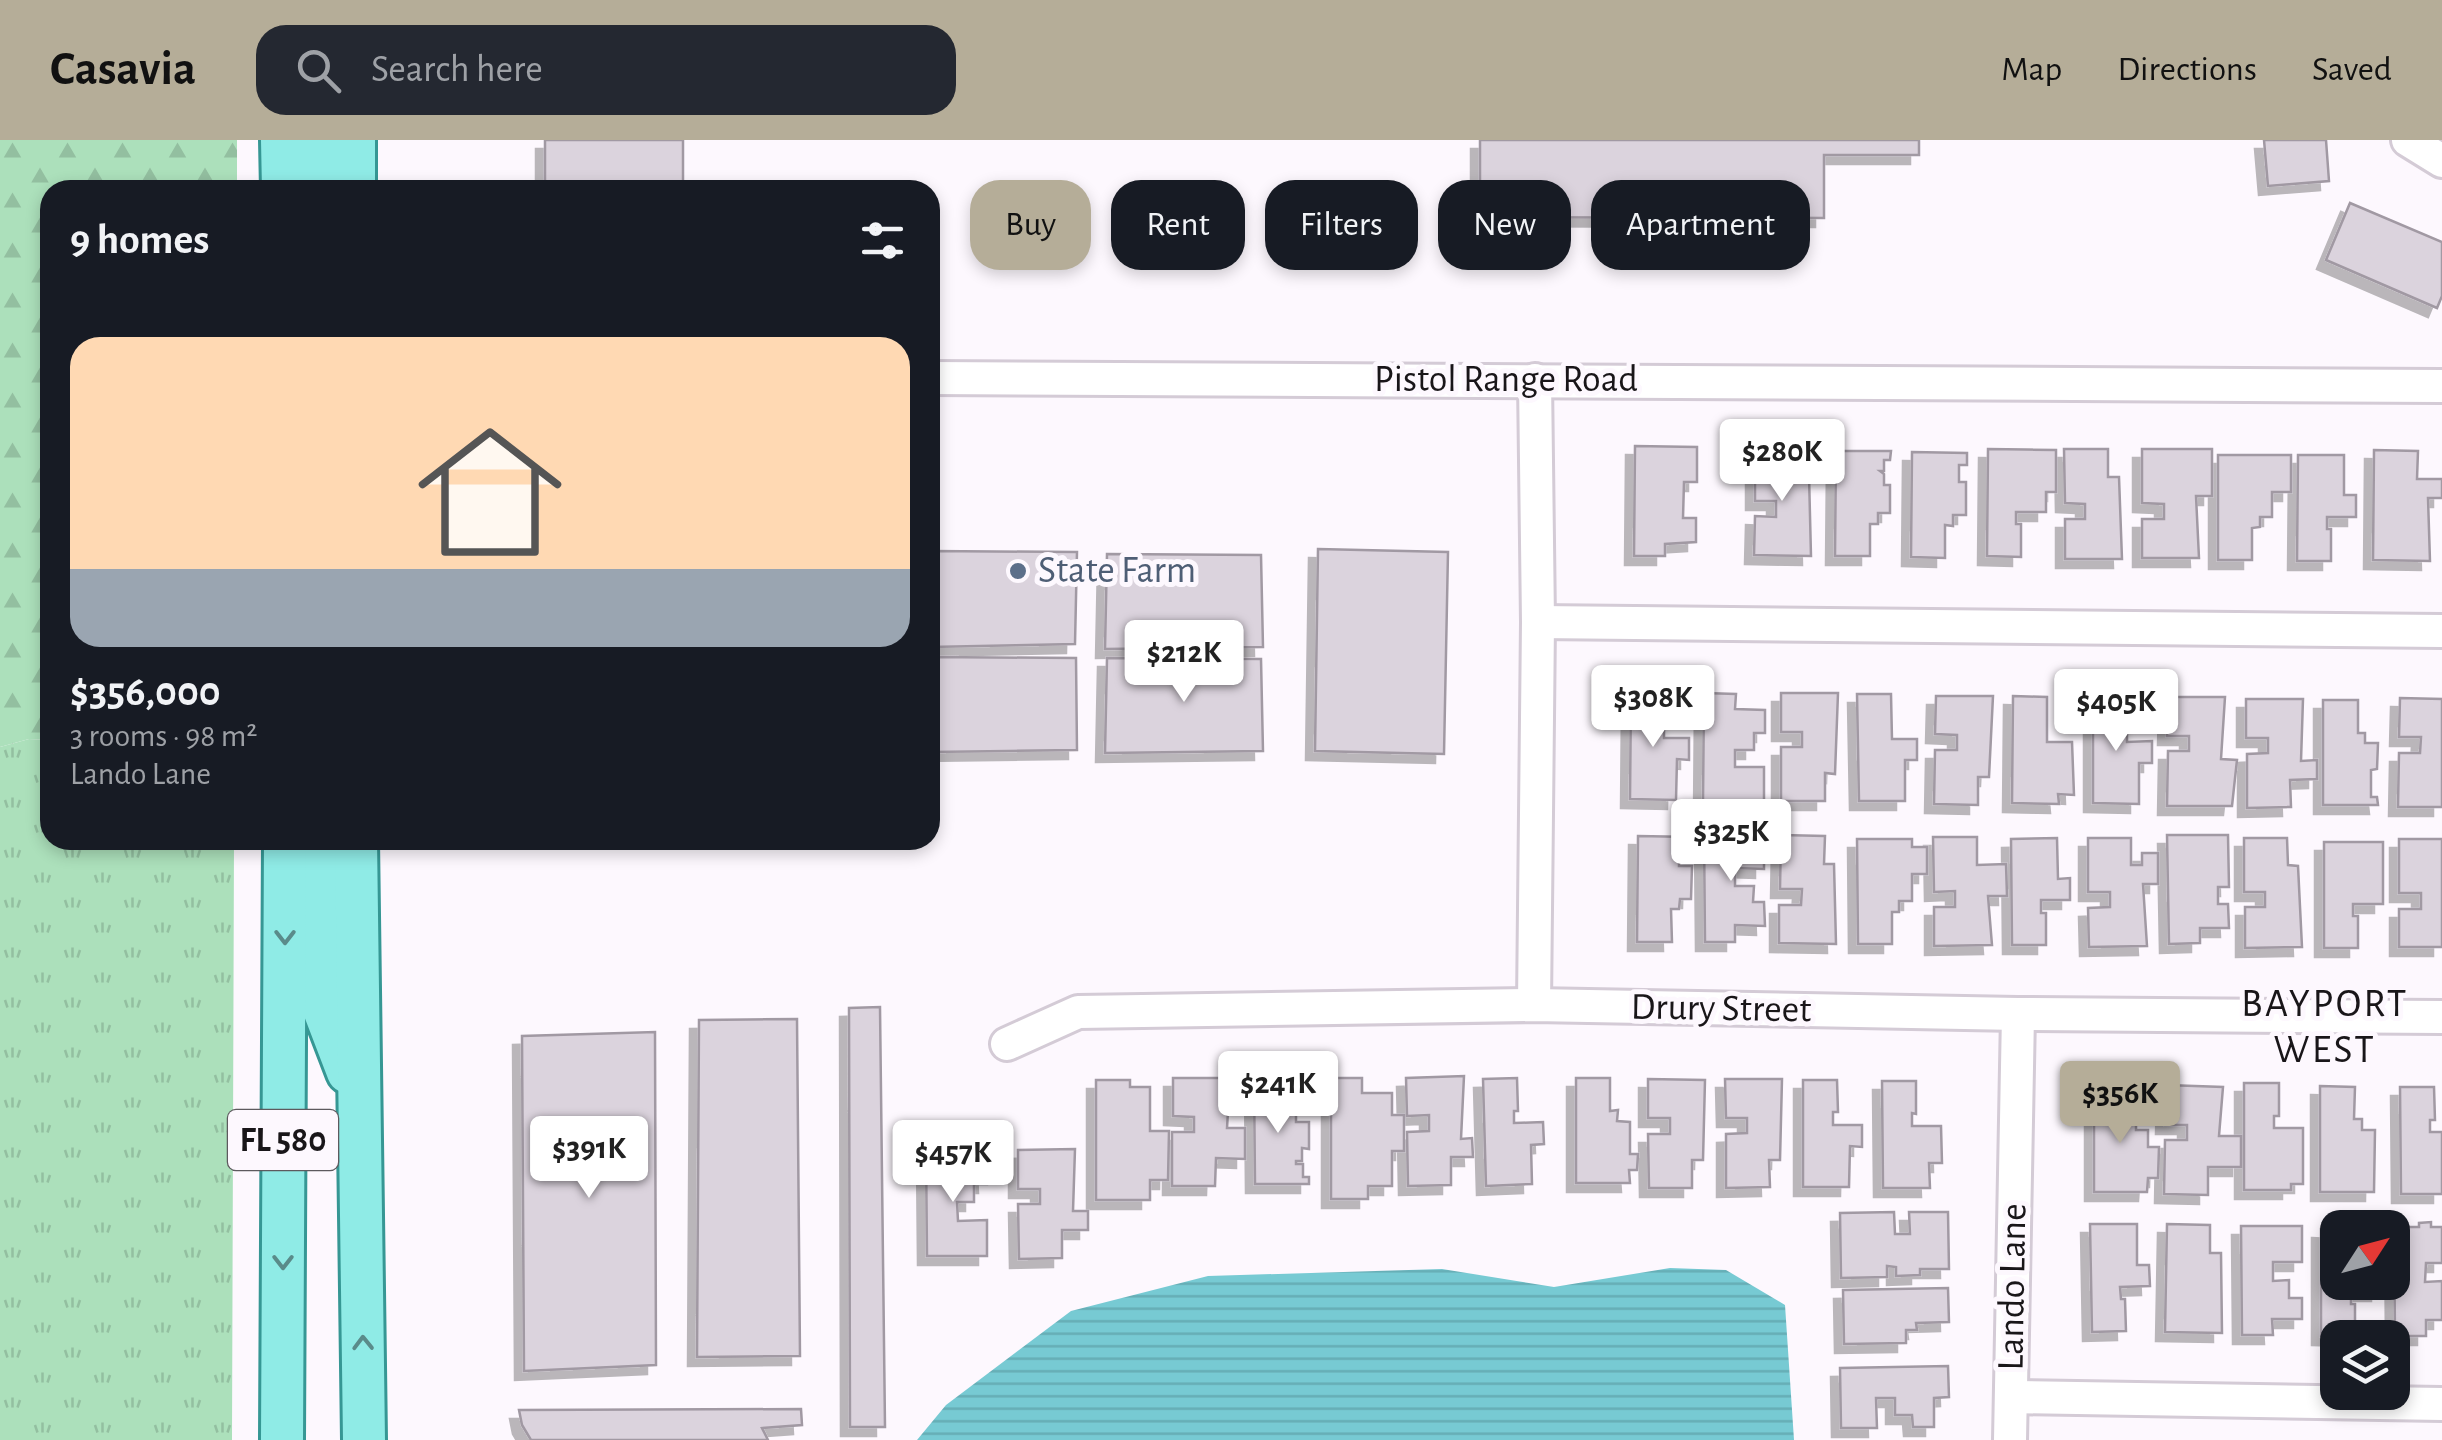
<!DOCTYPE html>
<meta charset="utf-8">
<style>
:root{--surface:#171b24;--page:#242831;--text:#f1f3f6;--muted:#9ea1a6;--accent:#b5ad98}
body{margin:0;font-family:"Alegreya Sans",sans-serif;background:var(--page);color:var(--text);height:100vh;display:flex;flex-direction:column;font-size:38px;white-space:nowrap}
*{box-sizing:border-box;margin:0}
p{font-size:32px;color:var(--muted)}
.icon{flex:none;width:55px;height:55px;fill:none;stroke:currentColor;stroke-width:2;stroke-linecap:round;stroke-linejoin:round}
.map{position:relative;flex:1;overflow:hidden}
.drawer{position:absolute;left:40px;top:40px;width:900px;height:670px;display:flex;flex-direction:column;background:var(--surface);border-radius:30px;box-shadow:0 5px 15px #0003}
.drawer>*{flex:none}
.banner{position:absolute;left:970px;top:40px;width:950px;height:90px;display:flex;gap:20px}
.needle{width:65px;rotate:54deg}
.controls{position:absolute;left:2320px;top:1070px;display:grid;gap:20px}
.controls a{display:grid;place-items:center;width:90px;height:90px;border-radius:20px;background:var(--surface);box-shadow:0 5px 15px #0003;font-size:50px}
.price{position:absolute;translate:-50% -85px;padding:0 22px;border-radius:10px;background:#fff;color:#222;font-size:32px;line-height:65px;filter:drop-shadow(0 2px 5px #0008)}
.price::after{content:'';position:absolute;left:50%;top:60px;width:30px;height:22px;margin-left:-15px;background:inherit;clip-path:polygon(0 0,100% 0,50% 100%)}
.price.current{background:var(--accent);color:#111}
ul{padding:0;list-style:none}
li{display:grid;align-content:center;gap:20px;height:530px;padding:0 30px}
li span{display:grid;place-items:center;height:310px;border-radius:30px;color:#555}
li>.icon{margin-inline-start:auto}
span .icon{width:180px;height:180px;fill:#fffc;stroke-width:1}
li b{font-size:42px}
h2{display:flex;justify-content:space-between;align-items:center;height:120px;padding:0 30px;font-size:42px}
.chip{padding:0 35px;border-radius:30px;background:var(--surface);box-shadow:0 5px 15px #0003;font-size:35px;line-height:90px}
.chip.current{background:var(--accent);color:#111}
header{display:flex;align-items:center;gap:60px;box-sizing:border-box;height:140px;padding:0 50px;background:var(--accent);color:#111}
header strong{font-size:48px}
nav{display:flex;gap:55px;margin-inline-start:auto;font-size:35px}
.search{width:700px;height:90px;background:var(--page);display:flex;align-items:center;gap:25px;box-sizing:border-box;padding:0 35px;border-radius:30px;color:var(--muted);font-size:38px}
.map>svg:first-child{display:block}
.grass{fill:url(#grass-tufts)}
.forest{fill:url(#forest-firs)}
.water{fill:url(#water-rules)}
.building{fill:#dbd3dd;stroke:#a199a3;stroke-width:2.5;filter:url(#shadow)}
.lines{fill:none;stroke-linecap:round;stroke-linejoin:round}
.minor-casing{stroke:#d4cbd6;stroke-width:38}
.major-casing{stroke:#369794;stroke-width:48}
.minor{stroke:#fff;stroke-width:32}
.major{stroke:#8febe6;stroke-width:42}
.oneway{stroke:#5a8b8a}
.service-dot{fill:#5c6f8a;stroke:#fdf8fe;stroke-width:4}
.labels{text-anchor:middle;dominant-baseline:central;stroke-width:10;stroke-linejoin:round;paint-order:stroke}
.shield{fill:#fdf8fe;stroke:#5d5a5e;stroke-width:2.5}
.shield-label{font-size:35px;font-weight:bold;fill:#191619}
.street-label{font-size:38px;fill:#191619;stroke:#fdf8fe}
.service-label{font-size:38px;fill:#4e5e75;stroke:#fdf8fe;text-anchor:start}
.neighbourhood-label{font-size:40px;letter-spacing:2.5px;fill:#191619;stroke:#fdf8fe}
</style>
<header>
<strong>Casavia</strong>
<div class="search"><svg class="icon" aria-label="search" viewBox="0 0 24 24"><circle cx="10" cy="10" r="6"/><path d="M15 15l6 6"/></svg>Search here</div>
<nav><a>Map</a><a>Directions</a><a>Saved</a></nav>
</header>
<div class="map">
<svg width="2442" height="1300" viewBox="0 0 2442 1300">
<defs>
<pattern id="grass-tufts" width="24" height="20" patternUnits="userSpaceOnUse" patternTransform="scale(2.5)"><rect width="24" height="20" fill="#ace0bb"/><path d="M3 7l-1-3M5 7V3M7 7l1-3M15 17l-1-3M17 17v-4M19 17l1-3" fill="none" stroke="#93bfa0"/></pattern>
<pattern id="forest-firs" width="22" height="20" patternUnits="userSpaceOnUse" patternTransform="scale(2.5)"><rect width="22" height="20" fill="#ace0bb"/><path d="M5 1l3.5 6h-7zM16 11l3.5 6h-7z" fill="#93bfa0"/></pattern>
<pattern id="water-rules" width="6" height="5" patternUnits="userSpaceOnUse" patternTransform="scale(2.5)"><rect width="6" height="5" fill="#77cad3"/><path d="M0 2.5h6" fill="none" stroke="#66adb5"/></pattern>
<filter id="shadow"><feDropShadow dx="-9" dy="9" stdDeviation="0" flood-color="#0004"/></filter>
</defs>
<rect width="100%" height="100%" fill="#fdf8fe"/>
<path class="grass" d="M29 599 50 600V700H234L232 1300H0V607Z"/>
<path class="forest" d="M0 0H237V50H50V600L29 599 0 607Z"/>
<path class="water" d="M1670 1128 1726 1130 1785 1165 1794 1300H917L946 1265 1071 1171 1208 1136 1442 1129 1554 1147Z"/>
<g class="building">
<rect x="545" y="0" width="138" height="50"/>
<path d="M1480 0H1919V15H1824V78L1480 77Z"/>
<path d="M2264 0H2326L2329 41 2268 46Z"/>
<path d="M2350 63 2442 102V156L2437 168 2326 120Z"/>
<path d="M1635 306 1697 307V342H1684L1683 378H1696V402L1665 404V416H1634Z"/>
<path d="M1755 307H1798V335H1809L1811 416 1754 415 1755 376 1776 377V361H1755Z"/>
<path d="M1988 309 2056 310V352H2046V372H2016V384H2021V417L1987 416Z"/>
<path d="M2064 309H2108V337H2119L2122 419H2065V379H2085V364L2065 363Z"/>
<path d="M2142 309H2212V356H2196L2199 418H2142V379H2164V364L2142 363Z"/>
<path d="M2374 310 2418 311 2417 339H2442V358H2428L2430 421 2373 420Z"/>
<path d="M1836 311H1891L1890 320H1884V331H1880L1884 334V345H1890V373H1878V384H1870V416H1835Z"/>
<path d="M1912 312 1967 313V325H1959V342H1966V375H1953V386L1945 385V418L1911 417Z"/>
<path d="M2218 315H2291V352H2272V377H2260V387L2252 388V420H2218Z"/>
<path d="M2298 315H2344V355H2356V377H2327V389H2331V421H2297Z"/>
<path d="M1318 409 1448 412 1444 614 1315 611Z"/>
<path d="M930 411 1077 412 1075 504 930 507Z"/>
<path d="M1107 414 1261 415 1263 507 1105 509Z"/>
<path d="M930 517 1076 518 1077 610 930 612Z"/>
<path d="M1107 518 1261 519 1263 611 1105 613Z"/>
<path d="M1631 553H1664V598H1689V620L1677 619 1676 660 1630 659Z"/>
<path d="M1704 553 1736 554 1735 569 1765 570V593H1754V610H1735V627H1764V663L1703 662Z"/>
<path d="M1781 553H1838L1835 634 1825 633V661H1781V607H1802V592H1781Z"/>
<path d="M1857 554H1891L1892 599H1917V620H1905V661H1859Z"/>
<path d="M1936 556H1993L1989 637H1978V665L1934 664 1935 610H1957V595L1935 594Z"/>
<path d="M2013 556 2047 557V602H2072L2074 655 2058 654 2059 664 2012 663Z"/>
<path d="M2127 556V602L2152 601V623H2139V664L2093 663V557Z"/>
<path d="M2168 557H2225L2221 619 2237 620 2232 666H2167L2168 611H2189V596H2167Z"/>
<path d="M2400 558 2442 559V667H2398L2399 613H2420L2421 597H2399Z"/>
<path d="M2246 559H2303L2301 621 2317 620V639L2290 640 2291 667 2247 668V614L2268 613V598H2246Z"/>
<path d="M2323 560H2358V593H2365V603H2378L2377 629 2371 630V657H2377L2378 665H2323Z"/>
<path d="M1704 693H1764V729L1735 728V746H1754L1753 762H1764L1765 786 1735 785V802H1705Z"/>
<path d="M1781 695 1825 696 1824 724H1834L1836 804 1779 803V765H1801L1802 749H1780Z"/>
<path d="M2167 695H2228L2229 747H2218V764H2228L2229 788H2200V803L2169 804Z"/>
<path d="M1638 696 1692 697V711H1679V726H1692L1691 759H1680L1679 769H1671L1672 802H1637Z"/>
<path d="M1933 697H1977V725L2006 724 2007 756H1988L1992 805 1934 806V767H1955V751L1934 752Z"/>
<path d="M2057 698 2058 739 2070 738V760H2041V773H2046V805H2012L2011 699Z"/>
<path d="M2088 698H2131V725H2142V713H2158V744H2143L2147 806 2089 807 2088 768 2110 767V752H2088Z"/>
<path d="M2244 698H2287L2288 725 2298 726 2302 807 2245 808V767H2265V752H2244Z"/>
<path d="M1857 699H1912V707H1927V734H1912V761H1899V772H1892V804H1858Z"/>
<path d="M2399 699H2442V807H2399V769H2421V753H2399Z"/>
<path d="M2324 702H2383V764H2353V776H2358V808H2324Z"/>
<path d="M880 867 885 1287H850L849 868Z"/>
<path d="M797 879 800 1216 697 1217 699 880Z"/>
<path d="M655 892 656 1225 524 1231 522 896Z"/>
<path d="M1464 936 1461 999 1472 998 1473 1017H1451V1045L1408 1046 1407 992 1429 991V975L1407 976 1406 938Z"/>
<path d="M1173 938H1230L1227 988H1245V1019L1216 1018 1215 1046H1172V992H1194V977L1173 976Z"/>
<path d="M1331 938H1362V953H1392V975H1404V1011H1392V1046H1368V1059H1331Z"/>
<path d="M1517 938 1518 971H1514V983L1543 982 1544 1004 1531 1005 1532 1044 1486 1046 1483 939Z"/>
<path d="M1576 938H1610V971L1618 970 1617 981 1630 982V1014H1638L1637 1030H1629L1630 1043H1576Z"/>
<path d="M1254 939H1288V970H1296V982H1309V1009L1302 1008V1021H1296V1024H1303V1037H1309V1044H1255Z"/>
<path d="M1648 939 1705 940 1703 1020H1692V1048H1649L1648 994H1670V978H1648Z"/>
<path d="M1725 939H1782L1780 1020H1769L1770 1047 1726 1048V994L1747 993V978H1726Z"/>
<path d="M1096 940H1130V947H1150V991H1169L1168 1040H1150V1060H1096Z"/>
<path d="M1803 940H1837L1838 972H1833V985H1862V1007L1850 1006 1849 1047H1803Z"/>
<path d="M1882 941H1916V974L1912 973V986H1941L1942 1023H1929L1930 1048H1883Z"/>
<path d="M2244 943H2279V976H2274V988H2303V1044H2291V1050H2244Z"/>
<path d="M2166 945 2223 947 2219 996H2241V1027H2208V1055L2164 1054 2165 1000H2187V985H2165Z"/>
<path d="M2094 946 2128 947V979H2136V990H2148V1007H2159L2158 1038H2148L2147 1052H2094Z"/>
<path d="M2320 946 2355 947 2354 979H2362V990H2375L2374 1052H2320Z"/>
<path d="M2400 947H2434L2435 980H2430V992H2442V1054H2401Z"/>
<path d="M926 1008H957V1023H986L987 1044H974V1062H957L958 1081 987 1080V1116H927Z"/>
<path d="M1075 1009 1073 1071H1088V1090H1062V1118L1019 1119 1018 1064H1040V1049H1018V1010Z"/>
<path d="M1894 1072 1895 1094H1910L1909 1072H1948L1949 1129H1920V1135L1896 1136V1127L1887 1126V1137L1841 1138 1840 1073Z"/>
<path d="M2431 1082V1087H2442V1123H2426L2425 1142 2442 1141V1180H2426V1196H2395L2394 1087H2419V1083Z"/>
<path d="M2090 1084H2137V1125H2149L2150 1146 2120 1147 2121 1159H2125L2126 1191 2092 1192Z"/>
<path d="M2167 1084 2210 1085V1113H2221L2222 1193 2165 1192Z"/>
<path d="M2241 1086H2302V1122H2273V1141L2289 1140V1158H2302V1179H2272L2273 1195H2242Z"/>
<path d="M2321 1089 2338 1090V1142H2380V1152H2351V1164H2355V1197L2321 1196Z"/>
<path d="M1948 1148 1949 1182 1916 1183 1917 1190H1906V1203L1844 1204 1843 1150Z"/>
<path d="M1948 1226 1949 1257 1934 1258V1287H1913L1912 1275H1895V1258H1876L1877 1288H1841L1840 1228Z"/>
<path d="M801 1269 802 1285 762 1288 768 1300H531L522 1285 519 1270Z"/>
</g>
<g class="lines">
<defs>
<g id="minor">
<path d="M2408 0 2442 21"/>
<path d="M930 238 2442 246"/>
<path d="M1538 482 2442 491"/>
<path d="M1534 865 1538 482 1535 240"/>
<path d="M1007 904 1078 872 1534 865 2018 874 2442 877"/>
<path d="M2011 1257 2442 1264"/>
<path d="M2010 1300 2018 874"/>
</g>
<g id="major">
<path d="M282 0 283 50"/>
<path d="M316 0V50"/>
<path d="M354 50V0"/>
<path d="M317 700V851L348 932"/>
<path d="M356 700 364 1300"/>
<path d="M282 1300 285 700"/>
</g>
</defs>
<use href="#minor" class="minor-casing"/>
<use href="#major" class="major-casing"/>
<use href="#minor" class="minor"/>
<use href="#major" class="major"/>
</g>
<defs><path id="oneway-chevron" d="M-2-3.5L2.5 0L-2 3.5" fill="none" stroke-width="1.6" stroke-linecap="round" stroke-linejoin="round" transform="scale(2.5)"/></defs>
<g class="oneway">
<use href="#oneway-chevron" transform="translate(285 797) rotate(90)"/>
<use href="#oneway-chevron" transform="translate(283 1122) rotate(90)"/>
<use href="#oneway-chevron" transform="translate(363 1203) rotate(-91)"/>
</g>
<circle class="service-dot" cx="1018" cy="431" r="10"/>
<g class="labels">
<rect class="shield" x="228" y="970" width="110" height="60" rx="8"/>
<g class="shield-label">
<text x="283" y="1000">FL 580</text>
</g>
<g class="street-label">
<text x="1506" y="240">Pistol Range Road</text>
<text transform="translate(1721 869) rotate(1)">Drury Street</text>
<text transform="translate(2013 1147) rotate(-89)">Lando Lane</text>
</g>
<g class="service-label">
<text x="1038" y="431">State Farm</text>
</g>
<g class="neighbourhood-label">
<text x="2325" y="864">BAYPORT<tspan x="2325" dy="46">WEST</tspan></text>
</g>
</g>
</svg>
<div class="controls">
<a><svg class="needle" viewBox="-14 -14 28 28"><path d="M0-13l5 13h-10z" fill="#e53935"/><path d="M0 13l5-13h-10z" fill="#9ea1a6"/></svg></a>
<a><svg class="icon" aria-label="layers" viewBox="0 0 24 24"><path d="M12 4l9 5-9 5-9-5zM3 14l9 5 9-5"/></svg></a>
</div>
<b class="price" style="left:1782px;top:364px">$280K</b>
<b class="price" style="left:1184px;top:565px">$212K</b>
<b class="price" style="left:1653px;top:610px">$308K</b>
<b class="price" style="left:2116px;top:614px">$405K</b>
<b class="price" style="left:1731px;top:744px">$325K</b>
<b class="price" style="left:1278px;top:996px">$241K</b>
<b class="price current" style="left:2120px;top:1006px">$356K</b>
<b class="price" style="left:589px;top:1061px">$391K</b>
<b class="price" style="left:953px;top:1065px">$457K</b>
<div class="banner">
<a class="chip current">Buy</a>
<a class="chip">Rent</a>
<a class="chip">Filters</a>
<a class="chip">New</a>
<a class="chip">Apartment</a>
</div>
<section class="drawer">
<h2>9 homes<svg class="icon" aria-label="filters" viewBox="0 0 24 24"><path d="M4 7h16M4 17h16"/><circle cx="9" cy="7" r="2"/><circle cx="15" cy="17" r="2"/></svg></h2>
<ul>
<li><span style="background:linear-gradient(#ffd9b3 75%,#9aa5b1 0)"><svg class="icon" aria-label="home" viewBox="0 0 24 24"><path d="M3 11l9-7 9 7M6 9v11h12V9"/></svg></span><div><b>$356,000</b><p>3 rooms · 98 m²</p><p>Lando Lane</p></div></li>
</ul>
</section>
</div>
